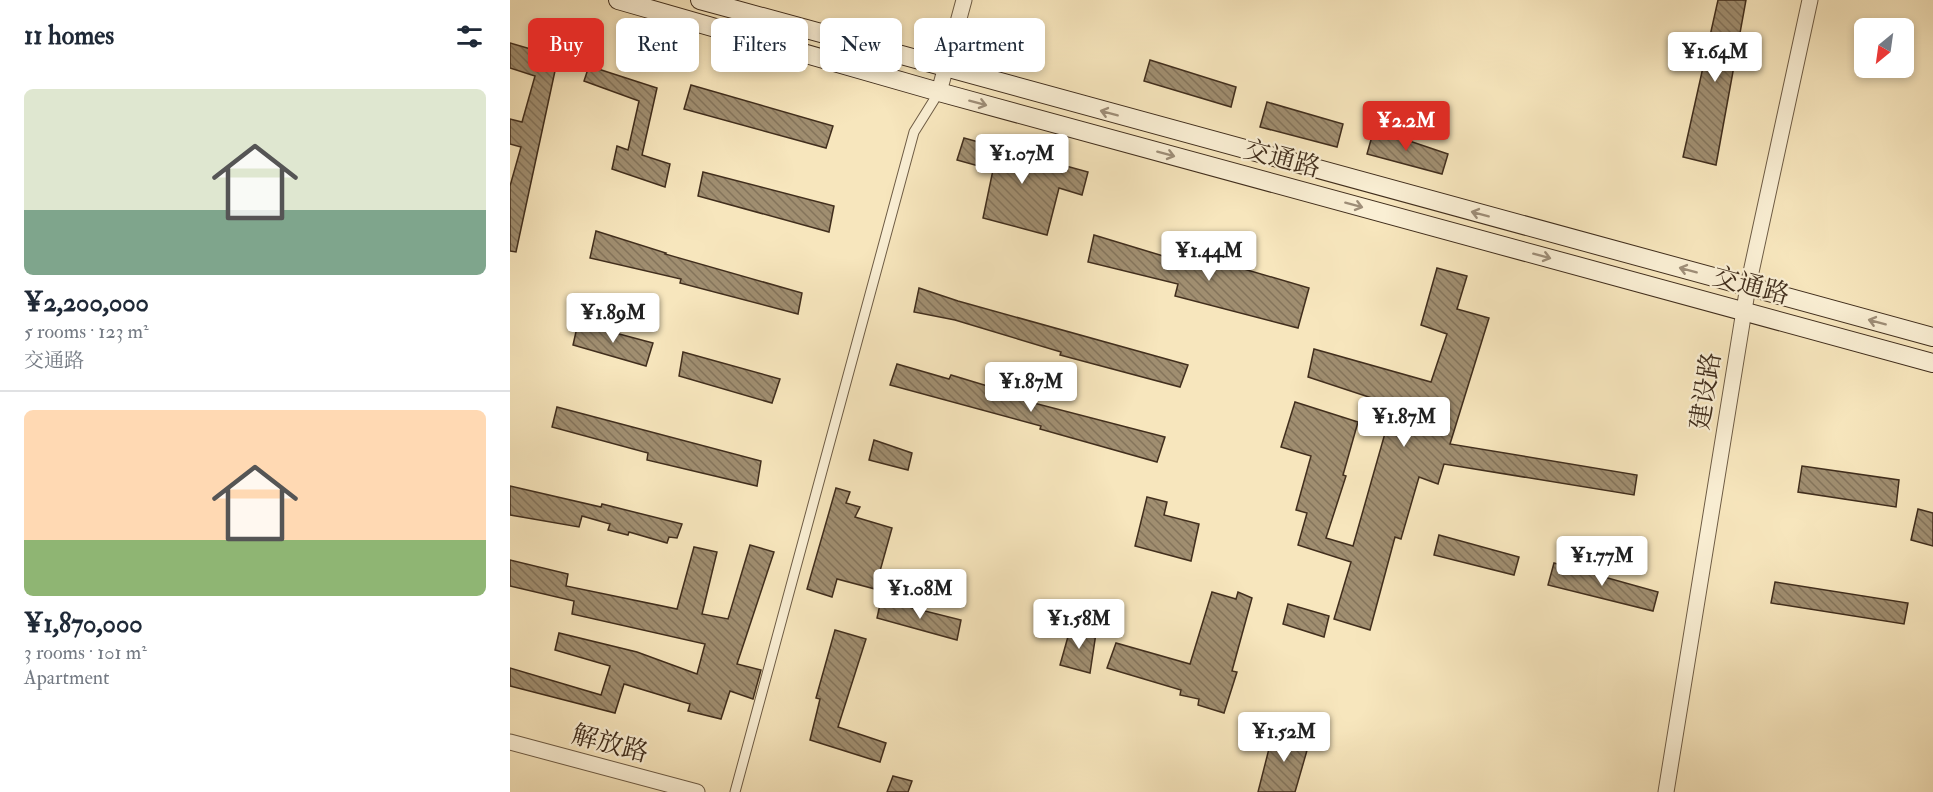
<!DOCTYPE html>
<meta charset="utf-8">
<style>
:root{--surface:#fff;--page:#f2f2f3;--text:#1f2937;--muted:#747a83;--line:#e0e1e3;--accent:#d93025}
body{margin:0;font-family:"IM FELL Double Pica","Noto Serif SC",serif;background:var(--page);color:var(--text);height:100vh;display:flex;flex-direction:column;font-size:22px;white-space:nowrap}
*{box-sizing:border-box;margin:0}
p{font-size:20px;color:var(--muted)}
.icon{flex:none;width:33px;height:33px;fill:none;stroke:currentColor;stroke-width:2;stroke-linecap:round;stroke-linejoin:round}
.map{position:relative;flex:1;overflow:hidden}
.panel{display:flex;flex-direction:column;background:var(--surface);width:510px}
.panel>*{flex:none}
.top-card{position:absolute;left:18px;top:18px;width:570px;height:54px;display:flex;gap:12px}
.needle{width:39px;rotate:209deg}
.controls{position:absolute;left:1344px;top:18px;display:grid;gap:12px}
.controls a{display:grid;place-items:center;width:60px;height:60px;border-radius:9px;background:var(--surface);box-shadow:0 3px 9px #0003;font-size:30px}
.price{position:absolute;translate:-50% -51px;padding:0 14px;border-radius:6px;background:#fff;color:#222;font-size:20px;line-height:39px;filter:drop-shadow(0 2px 3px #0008)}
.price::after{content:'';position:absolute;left:50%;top:36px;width:18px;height:14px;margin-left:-9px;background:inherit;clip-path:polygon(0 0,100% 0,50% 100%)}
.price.current{background:var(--accent);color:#fff}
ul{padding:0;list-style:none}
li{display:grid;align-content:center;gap:12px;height:318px;padding:0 24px}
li+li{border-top:2px solid var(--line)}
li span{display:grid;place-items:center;height:186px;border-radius:9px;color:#555}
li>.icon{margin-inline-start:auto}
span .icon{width:108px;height:108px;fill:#fffc;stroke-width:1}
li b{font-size:26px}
h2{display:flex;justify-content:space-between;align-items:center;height:72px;padding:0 24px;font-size:26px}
.pill{padding:0 21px;border-radius:9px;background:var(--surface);box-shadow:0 3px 9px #0003;font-size:21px;line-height:54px}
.pill.current{background:var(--accent);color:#fff}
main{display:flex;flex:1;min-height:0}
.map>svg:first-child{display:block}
.building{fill:url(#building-back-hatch);stroke:#412e1d;stroke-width:1.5}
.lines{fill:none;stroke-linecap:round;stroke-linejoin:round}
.pedestrian-casing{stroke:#6e5c45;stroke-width:11}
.tertiary-casing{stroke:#6e5c45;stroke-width:17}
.secondary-casing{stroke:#412e1d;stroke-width:20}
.pedestrian{stroke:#faefd4;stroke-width:9}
.tertiary{stroke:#faefd4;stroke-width:15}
.secondary{stroke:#faefd4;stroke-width:18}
.oneway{stroke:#9e8e78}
.labels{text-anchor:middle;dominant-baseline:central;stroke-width:4.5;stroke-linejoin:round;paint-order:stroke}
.street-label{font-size:26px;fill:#412e1d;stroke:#faefd4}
</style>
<main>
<section class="panel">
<h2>11 homes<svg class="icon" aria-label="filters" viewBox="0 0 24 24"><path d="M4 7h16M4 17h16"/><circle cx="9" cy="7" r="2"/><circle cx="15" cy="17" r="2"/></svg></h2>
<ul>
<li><span style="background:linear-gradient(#dfe7d0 65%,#7fa58c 0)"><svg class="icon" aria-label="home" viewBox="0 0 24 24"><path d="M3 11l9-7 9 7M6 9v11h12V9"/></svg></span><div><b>¥2,200,000</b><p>5 rooms · 123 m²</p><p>交通路</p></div></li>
<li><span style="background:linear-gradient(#ffd9b3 70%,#8fb573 0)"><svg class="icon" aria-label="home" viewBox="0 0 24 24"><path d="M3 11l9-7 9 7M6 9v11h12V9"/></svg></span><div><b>¥1,870,000</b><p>3 rooms · 101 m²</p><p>Apartment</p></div></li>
</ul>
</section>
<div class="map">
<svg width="1423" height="792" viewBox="0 0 1423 792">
<defs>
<pattern id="building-back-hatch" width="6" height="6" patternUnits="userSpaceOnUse" patternTransform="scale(1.5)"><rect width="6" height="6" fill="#a08e70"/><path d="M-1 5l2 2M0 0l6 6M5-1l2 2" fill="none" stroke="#84745b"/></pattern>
</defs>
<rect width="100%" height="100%" fill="#f7e6bd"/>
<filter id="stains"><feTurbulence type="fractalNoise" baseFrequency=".00333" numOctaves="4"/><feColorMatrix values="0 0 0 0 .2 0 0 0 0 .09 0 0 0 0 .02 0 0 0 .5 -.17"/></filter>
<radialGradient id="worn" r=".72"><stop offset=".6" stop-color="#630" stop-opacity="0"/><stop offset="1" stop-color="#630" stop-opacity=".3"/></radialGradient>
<g class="building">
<path d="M1208 0H1236L1206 165 1173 157Z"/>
<path d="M0 43 48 57 6 252 0 251V186L11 147 0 144V119L12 122 25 76 0 68Z"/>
<path d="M640 60 726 87 721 107 634 81Z"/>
<path d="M79 66 147 88 132 155 160 164 155 187 102 169 107 146 118 150 129 101 74 81Z"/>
<path d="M181 85 323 126 316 148 174 109Z"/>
<path d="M757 102 833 124 827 147 750 127Z"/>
<path d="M864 129 938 154 932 174 857 154Z"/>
<path d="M454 138 578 172 572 195 549 188 537 235 473 218 483 170 447 160Z"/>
<path d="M193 172 324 206 319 232 188 196Z"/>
<path d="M86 231 156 253 155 254 292 293 288 314 170 283 171 279 80 258Z"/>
<path d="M584 235 673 262 676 252 799 288 788 328 665 296 668 284 578 262Z"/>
<path d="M927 268 957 276 947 309 979 318 940 444 1127 475 1124 495 934 464 928 484 909 477 891 539 885 537 860 630 824 619 841 562 788 545 797 513 786 510 801 456 771 447 785 402 848 422 833 475 836 476 816 538 843 546 883 405 798 377 804 349 921 382 937 334 911 325Z"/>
<path d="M409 288 448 301 678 365 670 387 550 355 551 352 445 320 404 312Z"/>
<path d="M68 323 143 343 136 366 63 345Z"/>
<path d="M173 352 270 379 262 403 169 376Z"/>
<path d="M387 364 439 379 441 375 517 398 516 401 655 437 647 462 530 429 531 426 380 385Z"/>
<path d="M47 407 251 461 247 486 137 460 138 453 42 427Z"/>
<path d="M364 440 402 453 398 470 359 460Z"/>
<path d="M1292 466 1389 480 1386 507 1288 492Z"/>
<path d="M0 486 91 507 92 504 172 524 167 538 159 537 157 543 119 532 118 535 98 530 100 524 72 516 69 527 0 515Z"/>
<path d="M326 488 340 492 336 503 350 507 345 517 382 528 365 589 327 579 322 597 297 589Z"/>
<path d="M637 497 657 502 654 515 689 524 681 561 625 546Z"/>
<path d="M1408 509 1423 513V546L1401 540Z"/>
<path d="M929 535 1009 557 1004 575 924 555Z"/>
<path d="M240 545 264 552 227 664 251 670 243 699 220 691 211 719 178 711 180 704 114 684 105 713 0 686V668L91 695 100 666 45 650 49 633 127 652 187 674 195 644 62 614 64 601 0 586V560L58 574 56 586 167 609 184 547 207 552 192 614 218 619Z"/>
<path d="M1044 563 1148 592 1143 611 1038 585Z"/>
<path d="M1265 582 1398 603 1394 624 1261 603Z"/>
<path d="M702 592 726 599 728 592 742 598 722 671 727 672 714 713 688 705 689 699 670 695 671 690 597 668 606 643 680 664Z"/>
<path d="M371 600 451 620 447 640 367 618Z"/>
<path d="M778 604 819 616 814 637 773 624Z"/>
<path d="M561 626 586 633 580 673 550 665Z"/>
<path d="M325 630 356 639 328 727 376 743 370 762 300 740 310 699 306 698Z"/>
<path d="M764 729 800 740 785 792H748Z"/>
<path d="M383 776 402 781 398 792H377Z"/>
</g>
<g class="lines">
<defs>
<path id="pedestrian" d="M225 792 404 132 429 92"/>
<g id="tertiary">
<path d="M429 92 454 0"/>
<path d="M0 742 187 792"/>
<path d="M1156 792 1238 286 1300 0"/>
</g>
<g id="secondary">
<path d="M108 0 429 92 1423 363"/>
<path d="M190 0 1423 337"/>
</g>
</defs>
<use href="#pedestrian" class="pedestrian-casing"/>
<use href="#tertiary" class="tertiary-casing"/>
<use href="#secondary" class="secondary-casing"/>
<use href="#pedestrian" class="pedestrian"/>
<use href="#tertiary" class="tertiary"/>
<use href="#secondary" class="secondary"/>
</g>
<defs><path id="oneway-shaft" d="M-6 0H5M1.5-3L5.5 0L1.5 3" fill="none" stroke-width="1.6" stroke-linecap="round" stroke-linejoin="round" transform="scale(1.5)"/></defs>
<g class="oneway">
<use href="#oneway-shaft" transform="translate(468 103) rotate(15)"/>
<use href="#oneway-shaft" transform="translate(599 113) rotate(-165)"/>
<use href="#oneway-shaft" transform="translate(656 154) rotate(15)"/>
<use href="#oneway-shaft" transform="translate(844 205) rotate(15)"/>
<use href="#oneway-shaft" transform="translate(970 214) rotate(-165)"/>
<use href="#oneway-shaft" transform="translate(1032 256) rotate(15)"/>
<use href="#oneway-shaft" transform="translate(1178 270) rotate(-165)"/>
<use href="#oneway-shaft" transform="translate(1367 322) rotate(-165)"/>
</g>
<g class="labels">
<g class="street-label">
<text transform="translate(772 159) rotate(15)">交通路</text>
<text transform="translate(1241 286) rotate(15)">交通路</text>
<text transform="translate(1196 391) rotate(-81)">建设路</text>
<text transform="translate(100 744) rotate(15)">解放路</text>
</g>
</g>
<rect width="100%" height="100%" filter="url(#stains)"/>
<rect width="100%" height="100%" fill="url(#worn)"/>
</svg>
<div class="controls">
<a><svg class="needle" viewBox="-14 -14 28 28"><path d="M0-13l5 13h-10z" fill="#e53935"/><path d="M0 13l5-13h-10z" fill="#747a83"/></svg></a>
</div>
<b class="price" style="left:1205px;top:83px">¥1.64M</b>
<b class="price current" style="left:896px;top:152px">¥2.2M</b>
<b class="price" style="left:512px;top:185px">¥1.07M</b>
<b class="price" style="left:699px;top:282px">¥1.44M</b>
<b class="price" style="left:103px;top:344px">¥1.89M</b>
<b class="price" style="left:521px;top:413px">¥1.87M</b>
<b class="price" style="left:894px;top:448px">¥1.87M</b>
<b class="price" style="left:1092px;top:587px">¥1.77M</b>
<b class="price" style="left:410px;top:620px">¥1.08M</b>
<b class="price" style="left:569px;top:650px">¥1.58M</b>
<b class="price" style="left:774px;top:763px">¥1.52M</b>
<div class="top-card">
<a class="pill current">Buy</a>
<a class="pill">Rent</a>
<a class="pill">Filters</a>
<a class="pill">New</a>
<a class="pill">Apartment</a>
</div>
</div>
</main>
